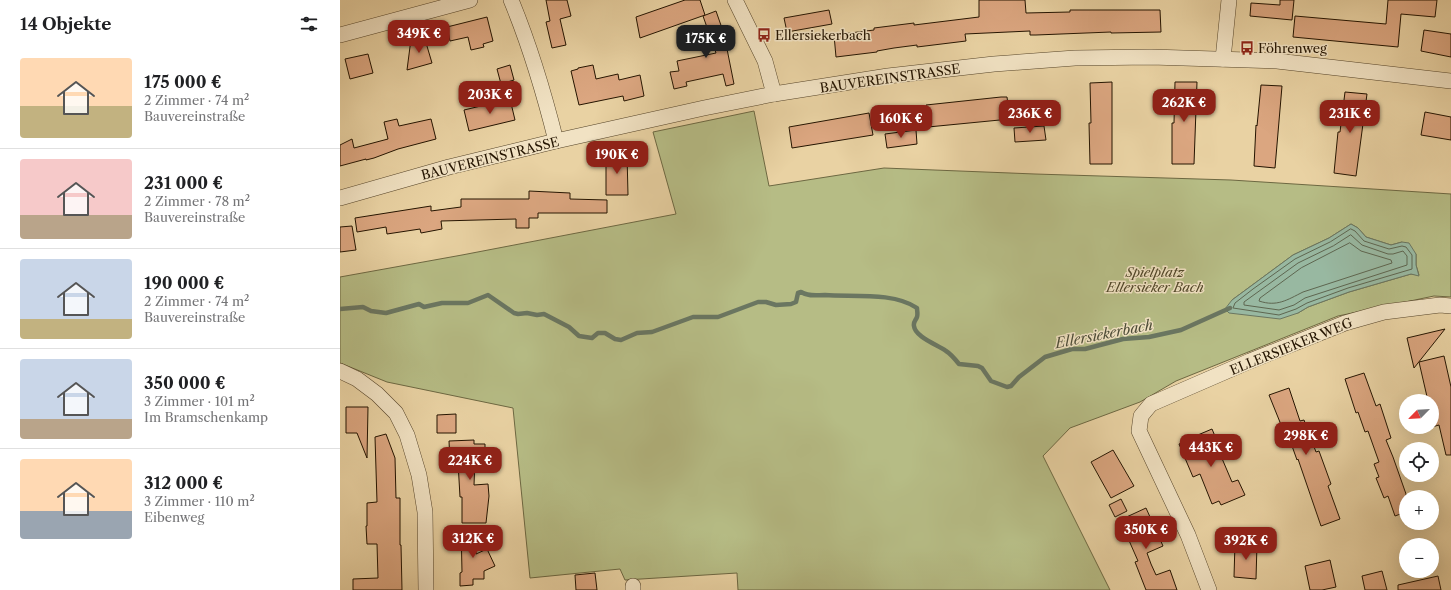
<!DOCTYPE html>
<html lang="de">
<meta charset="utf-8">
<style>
:root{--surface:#fff;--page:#f2f2f2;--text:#202124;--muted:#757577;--line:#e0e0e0;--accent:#8f2418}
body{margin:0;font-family:"Libre Caslon Text",serif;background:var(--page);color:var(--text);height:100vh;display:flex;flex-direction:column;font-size:15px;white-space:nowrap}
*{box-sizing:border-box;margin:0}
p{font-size:13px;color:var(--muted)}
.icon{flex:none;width:22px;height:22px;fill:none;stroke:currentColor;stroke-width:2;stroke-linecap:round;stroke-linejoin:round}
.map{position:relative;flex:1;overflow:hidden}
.details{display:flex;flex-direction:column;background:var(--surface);width:340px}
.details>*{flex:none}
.needle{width:26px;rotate:246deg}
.tools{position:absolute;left:1059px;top:394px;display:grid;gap:8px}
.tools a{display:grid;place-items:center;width:40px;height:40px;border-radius:50%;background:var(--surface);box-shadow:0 4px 16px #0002;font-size:20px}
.price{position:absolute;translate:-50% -34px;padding:0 9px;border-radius:8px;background:var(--accent);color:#fff;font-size:13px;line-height:26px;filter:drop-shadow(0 1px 2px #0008)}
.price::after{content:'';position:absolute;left:50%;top:24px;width:12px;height:9px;margin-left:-6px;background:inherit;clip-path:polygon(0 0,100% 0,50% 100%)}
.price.active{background:#222;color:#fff}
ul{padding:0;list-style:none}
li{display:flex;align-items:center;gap:12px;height:100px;padding:0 20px}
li+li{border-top:1px solid var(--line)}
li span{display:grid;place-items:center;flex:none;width:112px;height:80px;border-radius:4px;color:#555}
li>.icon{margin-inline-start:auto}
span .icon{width:48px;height:48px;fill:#fffc;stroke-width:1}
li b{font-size:17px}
h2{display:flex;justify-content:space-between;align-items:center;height:48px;padding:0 20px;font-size:17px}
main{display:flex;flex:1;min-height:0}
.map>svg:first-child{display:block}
.green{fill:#b6bc85;stroke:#6d6842;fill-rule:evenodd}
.water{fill:#98b8a1;stroke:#6a7661}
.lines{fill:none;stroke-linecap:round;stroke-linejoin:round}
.shore{stroke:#5e6650;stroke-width:1}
.stream{stroke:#6a7661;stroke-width:4.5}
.building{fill:#dba680;stroke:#241400}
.street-casing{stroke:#554429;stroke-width:16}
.street{stroke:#f1e2c3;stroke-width:15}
.labels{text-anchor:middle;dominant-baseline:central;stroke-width:3;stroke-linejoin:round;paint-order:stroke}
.poi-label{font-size:13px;fill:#241400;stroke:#f1e2c3;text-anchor:start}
.street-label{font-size:13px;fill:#241400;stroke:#f1e2c3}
.park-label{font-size:13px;font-style:italic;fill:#504628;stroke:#f1e2c3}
.water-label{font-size:14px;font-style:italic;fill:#4d4d38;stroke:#f1e2c3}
</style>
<main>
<section class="details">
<h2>14 Objekte<svg class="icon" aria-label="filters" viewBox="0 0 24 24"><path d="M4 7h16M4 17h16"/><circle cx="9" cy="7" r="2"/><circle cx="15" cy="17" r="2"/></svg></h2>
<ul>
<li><span style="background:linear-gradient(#ffd9b3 60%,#c2b280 0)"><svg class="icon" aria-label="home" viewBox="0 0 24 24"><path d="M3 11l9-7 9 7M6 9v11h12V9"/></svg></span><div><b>175 000 €</b><p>2 Zimmer · 74 m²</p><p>Bauvereinstraße</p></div></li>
<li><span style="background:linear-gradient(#f6c9c9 70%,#b9a48a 0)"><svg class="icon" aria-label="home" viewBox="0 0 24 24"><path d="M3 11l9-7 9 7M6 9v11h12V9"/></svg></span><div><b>231 000 €</b><p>2 Zimmer · 78 m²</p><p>Bauvereinstraße</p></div></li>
<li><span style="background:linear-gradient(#c9d6e8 75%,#c2b280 0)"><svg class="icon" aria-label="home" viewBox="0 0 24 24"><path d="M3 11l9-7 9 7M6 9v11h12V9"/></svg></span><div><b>190 000 €</b><p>2 Zimmer · 74 m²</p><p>Bauvereinstraße</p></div></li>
<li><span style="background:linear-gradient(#c9d6e8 75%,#b9a48a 0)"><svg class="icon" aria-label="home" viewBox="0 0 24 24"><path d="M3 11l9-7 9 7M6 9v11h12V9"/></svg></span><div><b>350 000 €</b><p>3 Zimmer · 101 m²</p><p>Im Bramschenkamp</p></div></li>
<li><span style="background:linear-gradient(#ffd9b3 65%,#9aa5b1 0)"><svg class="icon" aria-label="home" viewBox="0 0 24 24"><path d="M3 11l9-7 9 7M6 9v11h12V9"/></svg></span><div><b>312 000 €</b><p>3 Zimmer · 110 m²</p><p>Eibenweg</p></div></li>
</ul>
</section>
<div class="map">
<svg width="1111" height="590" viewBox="0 0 1111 590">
<rect width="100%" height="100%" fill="#e9d2a3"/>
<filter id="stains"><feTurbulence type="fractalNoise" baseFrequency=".005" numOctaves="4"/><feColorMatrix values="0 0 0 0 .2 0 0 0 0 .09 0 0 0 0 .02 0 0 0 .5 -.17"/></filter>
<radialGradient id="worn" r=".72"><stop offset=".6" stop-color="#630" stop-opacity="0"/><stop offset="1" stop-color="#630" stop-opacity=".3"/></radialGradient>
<path class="green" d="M414 111 429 186 544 168 695 174 891 180 1111 194V297L1094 296 998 316 836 381 800 402 730 428 703 456 770 590H398L397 573 285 580 280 569 190 578 173 408 47 382 0 363V277L122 255 336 214 313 132ZM1011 224 1018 228 1026 237 1051 245 1062 242 1076 254V265L1079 275 1071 274 1009 292 968 307 958 313 892 300 953 255 989 238Z"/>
<path class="water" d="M1011 224 1018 228 1026 237 1051 245 1062 242 1069 243 1076 254V265L1079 276 1071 274 1009 292 968 307 958 313 940 319 889 313 885 309 892 300 911 286 953 255 989 238Z"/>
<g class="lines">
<g class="shore">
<path d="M1011 229 1015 231 1024 241 1049 249 1062 246 1066 247 1072 255V269L1008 288 967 303 956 309 939 315 893 308 895 303 913 289 955 259 990 242Z"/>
<path d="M1011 235 1022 245 1048 254H1053L1063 251 1067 256V265L965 298 954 305 939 310 904 305V302L958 263 993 246Z"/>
<path d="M1010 243 1021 251 1051 260 1052 263 963 292C947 300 937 307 919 301L920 298 961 268Z"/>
</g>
<path class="stream" d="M0 309 23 307 31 311 46 313 79 304 84 307 102 303H128L148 295 174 313 178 314 187 313 197 315 204 314 229 327 239 336 252 338 258 333H265L275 339 281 340 297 333 312 332 353 317H378L418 302H426L436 305 451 304 456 302 458 293 461 292C469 297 477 295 485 295 513 297 554 292 577 308 577 311 578 314 577 317 576 320 573 322 574 326 575 337 598 345 606 351 611 354 615 359 619 364L638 366 642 368 651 381 667 387 671 386 679 377 705 357 732 349H745L783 339 809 337 841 330 890 308"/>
</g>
<g class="building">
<path d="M206 0H227L231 16 220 19 226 45 212 48 206 22 210 21Z"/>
<path d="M345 0H360L365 15 300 38 296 17Z"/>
<path d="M639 0H685L686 13 730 12V10H820L821 32 771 33V32L696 35H690V31L625 34 626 41 577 47V45L554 48 537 51V52L496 57 494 35 534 30V28L574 23V25L639 17Z"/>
<path d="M940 0H954L952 20 910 16 911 3 940 5Z"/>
<path d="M1048 0H1097L1095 17 1061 14 1058 47 953 37 955 16 1046 24Z"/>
<path d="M489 10 492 24 447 32 444 18Z"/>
<path d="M376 11 384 34 394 84 386 86 383 74 346 82 347 86 334 89 330 72 339 71 337 61 376 53 363 16Z"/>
<path d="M147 17 153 41 143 44 144 47 131 50 128 37 110 41 107 27Z"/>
<path d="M1084 30 1111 34V57L1081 51Z"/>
<path d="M84 36 92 63 67 70 71 39Z"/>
<path d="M28 54 33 73 10 79 5 59Z"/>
<path d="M170 65 174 80 161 84 157 69Z"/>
<path d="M253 65 256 79 278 74 279 80 300 75 304 96 284 101 283 96 239 105 231 71 238 69V68Z"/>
<path d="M772 82V164H750L749 123H751L750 83Z"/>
<path d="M835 82H857L854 164H832V123H834Z"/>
<path d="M921 85 942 86 935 168 914 166 916 125 917 126Z"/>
<path d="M1005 92 1027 94 1016 176 994 173 998 132H1000Z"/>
<path d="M661 97H667L670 119 588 127 586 105Z"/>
<path d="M170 99 175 120 129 131 124 110Z"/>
<path d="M1085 112 1111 117V140L1081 135Z"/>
<path d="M529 113 533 135 452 148 449 127Z"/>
<path d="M57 119 59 126 91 119 96 139 58 149 34 158 26 160V159L0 166V145L12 139 14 148 48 139 44 122Z"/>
<path d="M704 126 706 140 675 142 674 128Z"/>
<path d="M576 130 577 144 547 148 545 134Z"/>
<path d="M266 154H287L288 195H266Z"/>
<path d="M189 191 230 193V199L267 200V213H198V218H189V228H176V219L101 221 102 229 81 233 80 229 47 234 46 227 17 232 15 218 91 206V211L121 207V199H189Z"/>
<path d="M12 226 16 250 0 252V227Z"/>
<path d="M1105 329 1074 368 1067 338Z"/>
<path d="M1104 356 1111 387V455H1106L1099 425 1092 427V401H1088L1079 362Z"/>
<path d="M1024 373 1036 406 1040 404 1051 438 1046 440 1053 457 1066 494V512L1055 516 1048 496 1044 498 1036 478 1039 477 1034 464 1039 462 1028 431 1025 432 1018 412 1016 413 1005 379Z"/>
<path d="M949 388 960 421 964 420 976 452 979 451 991 484 988 486 1000 519 981 526 958 459 957 460 952 446 950 447 929 395Z"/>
<path d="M6 407H28L27 458 17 433H6Z"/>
<path d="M116 414V433H97V415Z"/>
<path d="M872 429 877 441 875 442 892 482 898 480 905 495 881 505 879 501 872 504 860 474 853 477 839 444 847 441 846 440Z"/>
<path d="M46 434 55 458 56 498H60V545H61L62 590H13V579L38 578 37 544H27L26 526H27V503L37 502 35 437Z"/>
<path d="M134 440V444H145V458H135L134 485 148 484 149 496 146 523H122V497H120L118 462H110L109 441Z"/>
<path d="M773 450 794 486 771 498 751 462Z"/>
<path d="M781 499 787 511 775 517 769 505Z"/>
<path d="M806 508 823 546 807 553 811 564 816 575 830 570 837 590H806L795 562 798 561 780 520Z"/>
<path d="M121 526H133L134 547H136V554L147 549 155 566 144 571V579H133V585L120 586V573L122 572Z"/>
<path d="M895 543 917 544 916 579 894 577Z"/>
<path d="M990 560 996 587 982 590H970L965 566Z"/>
<path d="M1042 571 1047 590H1025L1022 576Z"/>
<path d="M255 573 257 590H236L235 575Z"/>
<path d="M1098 576 1101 590H1058V585Z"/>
</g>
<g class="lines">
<defs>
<g id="street">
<path d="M171 0C190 46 204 93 216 141"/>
<path d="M395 0 425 61 434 94"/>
<path d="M0 35 130 0"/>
<path d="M883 59 889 0"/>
<path d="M0 198 109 167 216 141 364 108 434 94 548 76 654 64 735 58 811 57 937 61 1111 81"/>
<path d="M0 371 17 379 37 394 56 413 67 435 79 475 85 512 86 590"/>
<path d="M293 586V590"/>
<path d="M869 590 848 535 799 431 801 416 811 404 910 361 1005 323 1044 312 1100 305 1111 306"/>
</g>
</defs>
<use href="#street" class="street-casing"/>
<use href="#street" class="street"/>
</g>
<defs>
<symbol id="bus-bare" viewBox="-9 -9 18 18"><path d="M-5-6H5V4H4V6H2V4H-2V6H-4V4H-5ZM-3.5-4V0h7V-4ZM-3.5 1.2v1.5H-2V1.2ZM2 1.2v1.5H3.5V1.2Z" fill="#8f2418" stroke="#f1e2c3" stroke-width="2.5" paint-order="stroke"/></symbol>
</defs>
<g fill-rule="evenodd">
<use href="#bus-bare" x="414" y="25" width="20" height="20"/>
<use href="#bus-bare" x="897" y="38" width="20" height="20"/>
</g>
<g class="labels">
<g class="poi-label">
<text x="435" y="35">Ellersiekerbach</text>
<text x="918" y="48">Föhrenweg</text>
</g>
<g class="street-label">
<text transform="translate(550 78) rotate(-8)">BAUVEREINSTRASSE</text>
<text transform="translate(150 158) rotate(-14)">BAUVEREINSTRASSE</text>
<text transform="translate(951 346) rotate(-22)">ELLERSIEKER WEG</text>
</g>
<g class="park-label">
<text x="815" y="272">Spielplatz<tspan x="815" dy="15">Ellersieker Bach</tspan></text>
</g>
<g class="water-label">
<text transform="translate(764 334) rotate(-11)">Ellersiekerbach</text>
</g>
</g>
<rect width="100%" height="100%" filter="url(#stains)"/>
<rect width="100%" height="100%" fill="url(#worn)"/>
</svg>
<div class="tools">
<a><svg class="needle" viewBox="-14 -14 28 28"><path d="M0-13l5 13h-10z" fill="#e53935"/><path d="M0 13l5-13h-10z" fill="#757577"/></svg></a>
<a><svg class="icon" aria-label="locate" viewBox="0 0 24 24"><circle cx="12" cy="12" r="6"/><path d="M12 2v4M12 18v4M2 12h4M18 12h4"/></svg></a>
<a>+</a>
<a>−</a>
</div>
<b class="price" style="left:79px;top:54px">349K €</b>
<b class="price active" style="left:366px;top:59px">175K €</b>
<b class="price" style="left:150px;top:115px">203K €</b>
<b class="price" style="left:844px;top:123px">262K €</b>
<b class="price" style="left:690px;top:134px">236K €</b>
<b class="price" style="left:1010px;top:134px">231K €</b>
<b class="price" style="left:561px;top:139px">160K €</b>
<b class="price" style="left:277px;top:175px">190K €</b>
<b class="price" style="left:966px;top:456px">298K €</b>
<b class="price" style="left:871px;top:468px">443K €</b>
<b class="price" style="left:130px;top:481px">224K €</b>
<b class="price" style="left:806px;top:550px">350K €</b>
<b class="price" style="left:133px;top:559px">312K €</b>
<b class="price" style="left:906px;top:561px">392K €</b>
</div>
</main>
